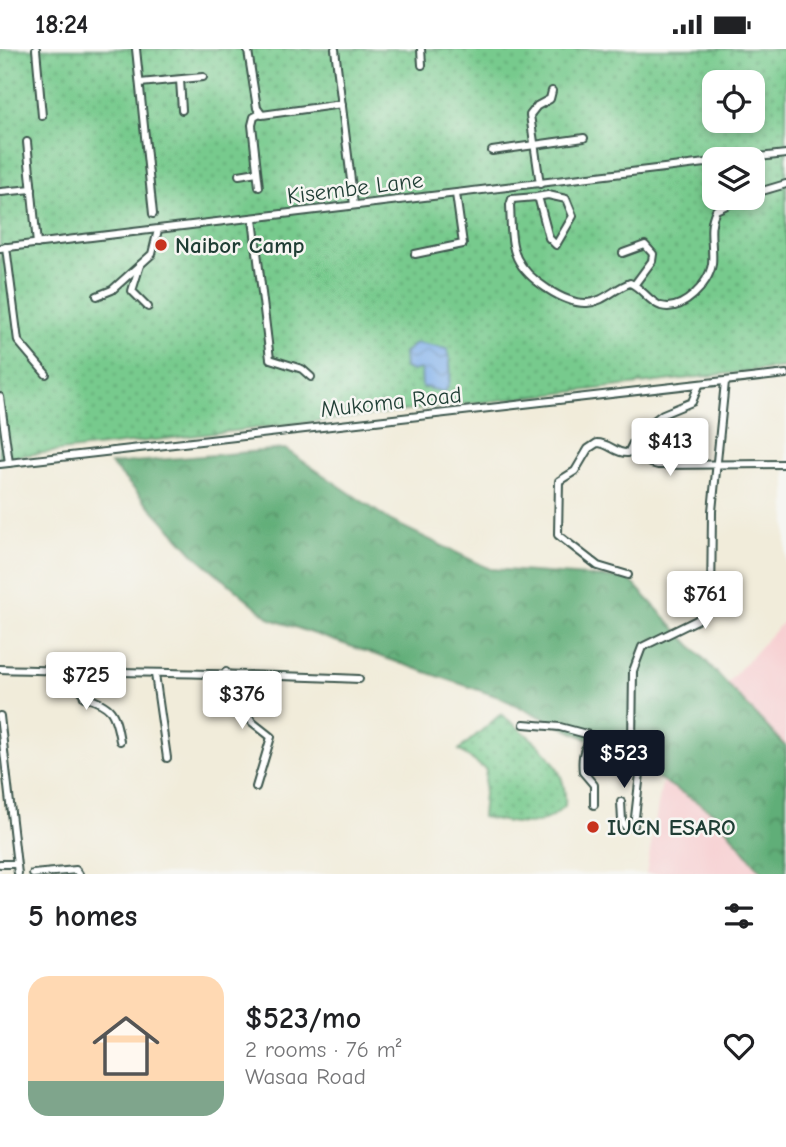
<!DOCTYPE html>
<meta charset="utf-8">
<style>
:root{--surface:#fff;--page:#f6f6f6;--text:#202124;--muted:#757577;--line:#e0e0e0;--accent:#111827}
body{margin:0;font-family:"Comic Neue",sans-serif;background:var(--page);color:var(--text);height:100vh;display:flex;flex-direction:column;font-size:26px;white-space:nowrap}
*{box-sizing:border-box;margin:0}
p{font-size:23px;color:var(--muted)}
.icon{flex:none;width:38px;height:38px;fill:none;stroke:currentColor;stroke-width:2;stroke-linecap:round;stroke-linejoin:round}
.map{position:relative;height:825px;overflow:hidden}
.details{display:flex;flex-direction:column;background:var(--surface);flex:1}
.details>*{flex:none}
.buttons{position:absolute;left:702px;top:21px;display:grid;gap:14px}
.buttons a{display:grid;place-items:center;width:63px;height:63px;border-radius:14px;background:var(--surface);box-shadow:0 4px 10px #0003;font-size:35px}
.price{position:absolute;translate:-50% -60px;padding:0 16px;border-radius:7px;background:#fff;color:#222;font-size:23px;line-height:46px;filter:drop-shadow(0 2px 4px #0008)}
.price::after{content:'';position:absolute;left:50%;top:42px;width:21px;height:16px;margin-left:-10px;background:inherit;clip-path:polygon(0 0,100% 0,50% 100%)}
.price.current{background:var(--accent);color:#fff}
ul{padding:0;list-style:none}
li{display:flex;align-items:center;gap:21px;height:175px;padding:0 28px}
li+li{border-top:2px solid var(--line)}
li span{display:grid;place-items:center;flex:none;width:196px;height:140px;border-radius:21px;color:#555}
li>.icon{margin-inline-start:auto}
span .icon{width:84px;height:84px;fill:#fffc;stroke-width:1}
li b{font-size:30px}
h2{display:flex;justify-content:space-between;align-items:center;height:84px;padding:0 28px;font-size:30px}
.status{display:flex;justify-content:space-between;align-items:center;height:49px;padding:0 35px;background:var(--surface);direction:ltr}
.status svg{height:19px;fill:currentColor}
.map>svg:first-child{display:block}
.built{fill:#f7cfd1}
.grass{fill:url(#grass-dots);stroke:#4b8460;stroke-width:2;fill-rule:evenodd}
.forest{fill:url(#forest-crowns);stroke:#407656;stroke-width:2}
.water{fill:url(#water-waves);stroke:#4f768f;stroke-width:2}
.lines{fill:none;stroke-linecap:round;stroke-linejoin:round}
.minor-casing{stroke:#3e574d;stroke-width:10}
.minor{stroke:#fff;stroke-width:6}
.poi-dot{fill:#c8321e;stroke:#f6f6f2;stroke-width:2.5}
.labels{text-anchor:middle;dominant-baseline:central;stroke-width:5;stroke-linejoin:round;paint-order:stroke}
.street-label{font-size:23px;fill:#1f3d34;stroke:#f6f6f2}
.poi-label{font-size:23px;font-weight:bold;fill:#1f3d34;stroke:#f6f6f2;text-anchor:start}
</style>
<div class="status"><b>18:24</b><svg viewBox="0 0 49 12"><path d="M0 12V9h3v3zM5 12V6h3v6zM10 12V3h3v9zM15 12V0h3v12zM26 1h20v11H26zM47 4h2v5h-2z"/></svg></div>
<div class="map">
<svg width="786" height="825" viewBox="0 0 786 825">
<defs>
<pattern id="grass-dots" width="8" height="8" patternUnits="userSpaceOnUse" patternTransform="scale(1.75)"><rect width="8" height="8" fill="#77ca8d"/><path d="M2 2h.1M6 6h.1" fill="none" stroke="#61a574" stroke-width="1.8" stroke-linecap="round"/></pattern>
<pattern id="forest-crowns" width="20" height="18" patternUnits="userSpaceOnUse" patternTransform="scale(1.75)"><rect width="20" height="18" fill="#61ae78"/><path d="M2 6a3 3 0 1 1 6 0M12 15a3 3 0 1 1 6 0" fill="none" stroke="#4f8f63"/></pattern>
<pattern id="water-waves" width="16" height="10" patternUnits="userSpaceOnUse" patternTransform="scale(1.75)"><rect width="16" height="10" fill="#7fafea"/><path d="M0 5q4-4 8 0t8 0" fill="none" stroke="#6790be"/></pattern>
</defs>
<rect width="100%" height="100%" fill="#f6f6f2"/>
<filter id="ink" filterUnits="userSpaceOnUse"><feTurbulence type="fractalNoise" baseFrequency=".0143" numOctaves="2"/><feDisplacementMap in="SourceGraphic" scale="14" xChannelSelector="R" yChannelSelector="G"/><feConvolveMatrix kernelMatrix="1 2 1 2 8 2 1 2 1" color-interpolation-filters="sRGB"/></filter>
<filter id="wash" filterUnits="userSpaceOnUse"><feTurbulence type="fractalNoise" baseFrequency=".00686" numOctaves="4" result="noise"/><feDisplacementMap in="SourceGraphic" scale="28" xChannelSelector="R" yChannelSelector="G"/><feGaussianBlur stdDeviation="1.57" result="paint"/><feColorMatrix in="noise" values="0 0 0 0 0 0 0 0 0 0 0 0 0 0 0 0 0 1.4 0 .05"/><feComposite in="paint" operator="in"/></filter>
<g filter="url(#wash)">
<rect width="100%" height="100%" fill="#f1ecda"/>
<path class="built" d="M786 569V825H646L668 700Z"/>
<g class="grass">
<path d="M0 0H786V318L0 409ZM714 33H752V72H714ZM714 110H752V149H714Z"/>
<path d="M501 665C533 692 568 711 565 757 536 784 517 774 482 768L486 721 459 701Z"/>
</g>
<path class="forest" d="M285 400 391 472 490 520 629 530 786 698V825H763L713 763 621 706 499 648 271 570 196 507 111 415Z"/>
<path class="water" d="M416 294 447 300C451 313 453 332 445 343L422 338 421 320 412 322 405 319 404 304Z"/>
</g>
<g filter="url(#ink)">
<g class="lines">
<defs>
<g id="minor">
<path d="M36 0 42 67"/>
<path d="M136 0 153 165"/>
<path d="M335 0 354 156"/>
<path d="M421 0 422 16"/>
<path d="M248 2 257 59 262 66 342 55"/>
<path d="M180 31 182 61"/>
<path d="M140 34 203 28"/>
<path d="M27 93 37 195"/>
<path d="M492 102 584 89"/>
<path d="M740 110 786 105"/>
<path d="M239 126 257 123"/>
<path d="M540 135 530 66 537 57 550 50 552 42"/>
<path d="M259 138 252 76 254 68 260 65"/>
<path d="M1 143 32 140"/>
<path d="M752 145 786 135"/>
<path d="M536 148 548 146 566 150 573 167 556 196 549 189 539 151 536 148 512 150 510 156C511 172 510 194 517 209 527 230 564 255 587 254 604 253 615 239 630 234 642 239 649 253 661 257 683 263 709 235 712 215 714 196 707 179 716 161L742 149"/>
<path d="M253 170 270 310 302 320 311 328"/>
<path d="M6 198 18 292 46 325"/>
<path d="M0 199 714 113"/>
<path d="M623 204 645 196 653 205 652 212 635 235"/>
<path d="M415 205 463 195 456 145"/>
<path d="M140 216 132 242 148 258"/>
<path d="M97 247 112 241 152 205 158 181"/>
<path d="M0 348 9 414"/>
<path d="M631 401H643L651 414 658 416 786 415"/>
<path d="M0 415 786 325"/>
<path d="M628 526 598 517 558 486 559 432 575 422 588 400 597 394C610 394 615 405 628 404L638 384 663 365 692 353 699 336"/>
<path d="M0 620C120 624 239 624 359 630"/>
<path d="M76 623 84 648C112 656 115 663 120 692"/>
<path d="M226 623 252 673 271 688 256 738"/>
<path d="M155 625 167 709"/>
<path d="M0 667 18 825"/>
<path d="M524 675 560 678 601 689"/>
<path d="M621 753 622 772 626 778 634 777 642 707 639 697 632 694"/>
<path d="M594 756V736L583 723C578 675 612 698 632 694L633 622 642 598 697 571 711 556 712 462 725 333"/>
<path d="M0 815H16"/>
<path d="M33 825 76 821 79 825"/>
</g>
</defs>
<use href="#minor" class="minor-casing"/>
<use href="#minor" class="minor"/>
</g>
</g>
<g class="poi-dot">
<circle cx="161" cy="196" r="7"/>
<circle cx="593" cy="778" r="7"/>
</g>
<g class="labels">
<g class="street-label">
<text transform="translate(355 139) rotate(-7)">Kisembe Lane</text>
<text transform="translate(391 353) rotate(-6)">Mukoma Road</text>
</g>
<g class="poi-label">
<text x="175" y="196">Naibor Camp</text>
<text x="607" y="778">IUCN ESARO</text>
</g>
</g>
</svg>
<div class="buttons">
<a><svg class="icon" aria-label="locate" viewBox="0 0 24 24"><circle cx="12" cy="12" r="6"/><path d="M12 2v4M12 18v4M2 12h4M18 12h4"/></svg></a>
<a><svg class="icon" aria-label="layers" viewBox="0 0 24 24"><path d="M12 4l9 5-9 5-9-5zM3 14l9 5 9-5"/></svg></a>
</div>
<b class="price" style="left:670px;top:429px">$413</b>
<b class="price" style="left:705px;top:582px">$761</b>
<b class="price" style="left:86px;top:663px">$725</b>
<b class="price" style="left:242px;top:682px">$376</b>
<b class="price current" style="left:624px;top:741px">$523</b>
</div>
<section class="details">
<h2>5 homes<svg class="icon" aria-label="filters" viewBox="0 0 24 24"><path d="M4 7h16M4 17h16"/><circle cx="9" cy="7" r="2"/><circle cx="15" cy="17" r="2"/></svg></h2>
<ul>
<li><span style="background:linear-gradient(#ffd9b3 75%,#7fa58c 0)"><svg class="icon" aria-label="home" viewBox="0 0 24 24"><path d="M3 11l9-7 9 7M6 9v11h12V9"/></svg></span><div><b>$523/mo</b><p>2 rooms · 76 m²</p><p>Wasaa Road</p></div><svg class="icon" aria-label="heart" viewBox="0 0 24 24"><path d="M12 20l-8-8c-3-5 5-10 8-4 3-6 11-1 8 4z"/></svg></li>
</ul>
</section>
